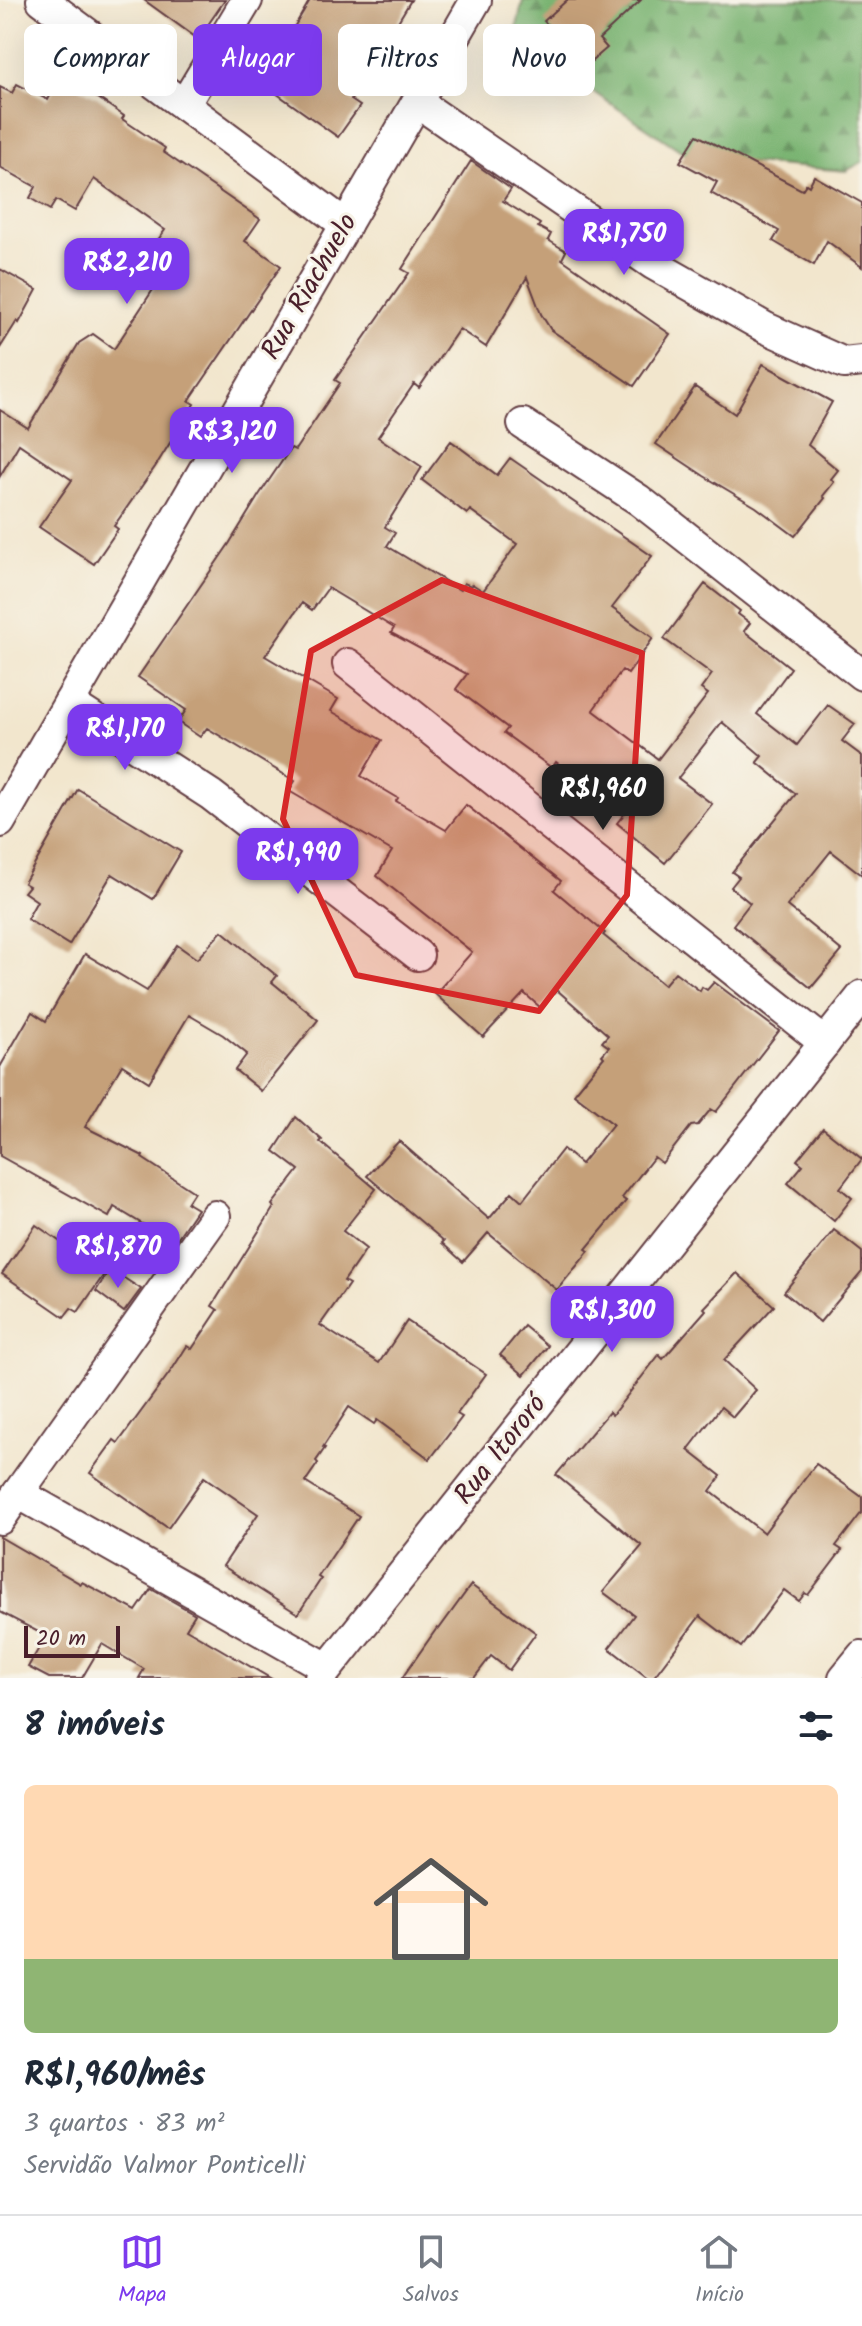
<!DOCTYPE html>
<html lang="pt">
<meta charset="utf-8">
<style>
:root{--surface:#fff;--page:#f6f6f7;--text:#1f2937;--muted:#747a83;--line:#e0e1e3;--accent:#7c3aed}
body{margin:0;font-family:Kalam,sans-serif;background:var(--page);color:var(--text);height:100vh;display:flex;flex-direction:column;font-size:30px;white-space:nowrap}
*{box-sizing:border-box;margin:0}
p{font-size:26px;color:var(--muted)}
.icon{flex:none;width:44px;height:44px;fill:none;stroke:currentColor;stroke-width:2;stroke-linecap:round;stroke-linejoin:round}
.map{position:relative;height:1678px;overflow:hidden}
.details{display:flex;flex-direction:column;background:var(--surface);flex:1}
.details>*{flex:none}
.banner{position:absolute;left:24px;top:24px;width:814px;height:72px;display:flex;gap:16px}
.scale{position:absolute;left:24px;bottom:20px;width:96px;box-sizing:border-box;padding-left:8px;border:4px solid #4a1f2b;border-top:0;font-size:22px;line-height:28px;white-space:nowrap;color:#4a1f2b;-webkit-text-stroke:6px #f7f3e8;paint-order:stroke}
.price{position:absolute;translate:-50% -68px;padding:0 18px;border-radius:16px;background:var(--accent);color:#fff;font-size:26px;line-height:52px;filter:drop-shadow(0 2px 4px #0008)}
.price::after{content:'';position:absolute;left:50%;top:48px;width:24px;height:18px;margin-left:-12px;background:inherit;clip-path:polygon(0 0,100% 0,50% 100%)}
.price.on{background:#222;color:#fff}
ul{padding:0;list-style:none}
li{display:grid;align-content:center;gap:16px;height:424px;padding:0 24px}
li span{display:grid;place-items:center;height:248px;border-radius:12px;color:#555}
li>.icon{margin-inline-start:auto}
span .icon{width:144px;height:144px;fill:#fffc;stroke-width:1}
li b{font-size:34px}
h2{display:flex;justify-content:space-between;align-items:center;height:96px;padding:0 24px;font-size:34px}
.chip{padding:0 28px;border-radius:12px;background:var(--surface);box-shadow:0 8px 32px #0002;font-size:28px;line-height:72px}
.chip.on{background:var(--accent);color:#fff}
.dock{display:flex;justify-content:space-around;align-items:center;height:112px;border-top:2px solid var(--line);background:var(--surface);font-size:22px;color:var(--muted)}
.dock a{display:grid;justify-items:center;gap:4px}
.dock .on{color:var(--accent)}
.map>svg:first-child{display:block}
.forest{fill:url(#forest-firs);stroke:#626a4e;stroke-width:2}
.building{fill:#c5a079}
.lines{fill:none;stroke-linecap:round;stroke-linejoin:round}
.street-casing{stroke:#633d43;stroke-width:34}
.street{stroke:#fff;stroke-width:30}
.marked{fill:#d62828;fill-opacity:0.2;stroke:#d62828;stroke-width:6;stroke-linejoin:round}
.labels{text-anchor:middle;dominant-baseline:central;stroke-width:6;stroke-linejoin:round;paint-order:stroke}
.street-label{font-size:28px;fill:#4a1f2b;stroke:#f7f3e8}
</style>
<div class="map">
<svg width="862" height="1678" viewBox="0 0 862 1678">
<defs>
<pattern id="forest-firs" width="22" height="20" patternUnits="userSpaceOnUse" patternTransform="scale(2)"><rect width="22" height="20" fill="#7ab472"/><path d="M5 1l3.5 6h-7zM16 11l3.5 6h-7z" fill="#66925e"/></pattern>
</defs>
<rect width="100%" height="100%" fill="#f7f3e8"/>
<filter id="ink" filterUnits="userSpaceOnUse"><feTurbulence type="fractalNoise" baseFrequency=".0125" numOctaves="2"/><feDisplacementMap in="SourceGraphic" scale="16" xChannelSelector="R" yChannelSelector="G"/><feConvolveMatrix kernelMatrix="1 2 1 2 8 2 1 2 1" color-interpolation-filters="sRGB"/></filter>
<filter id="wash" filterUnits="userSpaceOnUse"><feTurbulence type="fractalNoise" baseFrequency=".006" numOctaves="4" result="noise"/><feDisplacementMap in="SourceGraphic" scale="32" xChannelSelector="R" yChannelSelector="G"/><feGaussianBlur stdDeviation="1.8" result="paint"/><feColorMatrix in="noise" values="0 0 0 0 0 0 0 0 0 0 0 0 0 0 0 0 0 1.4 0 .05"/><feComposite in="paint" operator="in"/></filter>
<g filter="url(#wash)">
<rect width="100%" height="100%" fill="#f2e6cd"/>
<path class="forest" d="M523 0H862V162L846 171 692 158 514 39Z"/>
<g id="blocks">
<g class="building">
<path d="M144 0H225L198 39Z"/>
<path d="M310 0H411L351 100 360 106 338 137 266 86 301 35 293 29Z"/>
<path d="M567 0H641L599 39 607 48 585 67 544 21Z"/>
<path d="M60 77 98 98 124 116 122 119 165 148 163 152 260 219 245 241 281 266 189 401 194 404 155 467 114 526 118 529 94 564 39 527 72 480 19 444 0 476V410L28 428 79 343 93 334 114 349 160 279 140 265 165 230 94 179 75 211 56 200 50 210 30 198 36 187 0 167V87L12 93 17 84 48 100Z"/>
<path d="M697 135 802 190 806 184 809 186 814 176 862 203V267L827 241 814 265 773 241 779 231 711 193 717 182 680 162Z"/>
<path d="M471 161 511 189 503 201 540 224 538 227 551 234 548 240 566 251 562 259 670 334 634 386 551 330 541 314 527 277 486 347 459 329 419 388 414 384 378 437 422 467 385 527 395 533 387 546 460 590 464 583 471 586 472 584 483 591 517 544 470 510 467 514 422 480 451 441 497 475 510 458 652 556 612 608 653 638 628 674 622 670 593 710 658 759 708 694 701 689 712 674 664 639 705 584 740 611 738 614 750 623 744 631 791 668 757 714 797 745 828 705 855 724 842 741 862 756V875L831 851 787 906 842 951 811 988 733 925 750 903 731 887 739 877 732 872 796 794 757 762 762 756 722 722 678 778 712 804 665 863 617 823 625 813 556 762 552 768 504 733 508 728 456 689 467 674 391 633 394 628 328 588 312 610 302 603 265 656 338 699 331 711 382 740 361 776 398 798 396 801 446 830 466 805 561 881 554 890 605 933 603 935 664 985 675 972 700 991 702 987 707 990 714 982 779 1031 716 1112 711 1109 698 1125 691 1126 662 1163 654 1157 622 1198 626 1201 586 1249 589 1251 557 1290 488 1233 463 1262 442 1243 444 1241 367 1176 399 1141 489 1219 512 1192 522 1201 563 1149 581 1164 613 1124 574 1094 604 1057 602 1055 609 1047 602 1042 608 1035 557 990 541 1008 524 993 483 1037 435 994 472 952 377 876 392 851 289 791 295 781 207 728 200 737 178 722 186 710 138 677 229 544 259 495 291 448 295 450 340 383 335 380 409 273 402 269Z"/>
<path d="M0 269 37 290 19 323 17 321 0 348Z"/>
<path d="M763 364 832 402 808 445 838 470 831 479 834 482 823 496 825 498 795 536 756 507 704 476 656 444 695 387 735 414Z"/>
<path d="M78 789 181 852 153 899 112 874 69 945 27 919 37 901 24 892 29 886 24 883Z"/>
<path d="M222 931 277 976 272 982 318 1020 261 1091 235 1070 247 1054 223 1035 189 1015 149 1082 122 1065 85 1127 143 1156 142 1158 194 1192 187 1203 197 1209 174 1243 114 1207 109 1217 0 1156V1067L32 1012 46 1021 85 954 147 991 177 945 197 959Z"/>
<path d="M296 1117 322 1140 320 1142 376 1189 343 1231 366 1249 344 1281 349 1284 320 1325 379 1363 407 1321 486 1374 457 1414 462 1417 430 1459 377 1420 374 1424 349 1407 323 1447 325 1448 316 1461 318 1463 305 1482 359 1516 318 1577 321 1579 298 1614 223 1566 258 1514 204 1477 168 1528 90 1473 114 1440 118 1443 173 1368 187 1346 192 1349 218 1310 212 1306 274 1207 272 1205 299 1170 274 1151Z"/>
<path d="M823 1128 862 1159 840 1188 852 1198 834 1221 788 1183 803 1165 797 1160Z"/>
<path d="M36 1225 105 1273 78 1312 71 1308 64 1317 2 1274Z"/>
<path d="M834 1230 862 1252V1272L820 1322 784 1292Z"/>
<path d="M110 1269 141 1289 124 1312 96 1291Z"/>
<path d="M737 1273 774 1306 724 1360 756 1390 733 1417 721 1407 688 1450 721 1476 710 1491 764 1533 816 1464 862 1497V1512L836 1546 842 1550 808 1595 805 1593 799 1601 784 1590 741 1647 700 1616 653 1678H648L609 1648 634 1615 603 1592 642 1546 556 1475 609 1412 612 1415 659 1355 663 1359 706 1310 704 1308Z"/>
<path d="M524 1326 548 1346 524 1375 500 1355Z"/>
<path d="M0 1537 81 1584 82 1582 136 1611 151 1589 195 1614 186 1629 270 1678H139L144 1669 102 1644 82 1678H49L28 1667 46 1636 0 1612Z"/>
<path d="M471 1585 536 1633 509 1670 491 1656 474 1678H402L437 1628 439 1629Z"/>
</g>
</g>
</g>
<g filter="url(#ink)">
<use href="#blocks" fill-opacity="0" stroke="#633d43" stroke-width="2"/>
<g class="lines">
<defs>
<g id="street">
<path d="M42 0 346 225"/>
<path d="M417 102 653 264 766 328 844 363 862 361"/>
<path d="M184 105 247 0"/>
<path d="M523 424 639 500 862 675"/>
<path d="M348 664 825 1043"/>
<path d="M69 703 211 795 418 955"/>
<path d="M0 822 476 0"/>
<path d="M215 1216 18 1493 327 1668"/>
<path d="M0 1519 18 1493"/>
<path d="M320 1678 862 996"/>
<path d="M844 1678 862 1656"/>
</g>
</defs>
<use href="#street" class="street-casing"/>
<use href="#street" class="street"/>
</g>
</g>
<path class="marked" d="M442 580 642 653 627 895 539 1011 356 975 283 819 311 651Z"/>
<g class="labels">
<g class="street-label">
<text transform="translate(310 287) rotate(-60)">Rua Riachuelo</text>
<text transform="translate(501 1450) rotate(-52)">Rua Itororó</text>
</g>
</g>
</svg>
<div class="scale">20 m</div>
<b class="price" style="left:624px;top:277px">R$1,750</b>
<b class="price" style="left:127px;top:306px">R$2,210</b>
<b class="price" style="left:232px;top:475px">R$3,120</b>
<b class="price" style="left:125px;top:772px">R$1,170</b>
<b class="price on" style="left:603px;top:832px">R$1,960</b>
<b class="price" style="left:298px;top:896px">R$1,990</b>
<b class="price" style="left:118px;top:1290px">R$1,870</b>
<b class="price" style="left:612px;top:1354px">R$1,300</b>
<div class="banner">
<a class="chip">Comprar</a>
<a class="chip on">Alugar</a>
<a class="chip">Filtros</a>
<a class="chip">Novo</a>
</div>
</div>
<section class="details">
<h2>8 imóveis<svg class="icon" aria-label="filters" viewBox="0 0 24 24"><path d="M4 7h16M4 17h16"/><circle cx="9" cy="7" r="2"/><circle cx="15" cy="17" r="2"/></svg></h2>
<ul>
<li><span style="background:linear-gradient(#ffd9b3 70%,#8fb573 0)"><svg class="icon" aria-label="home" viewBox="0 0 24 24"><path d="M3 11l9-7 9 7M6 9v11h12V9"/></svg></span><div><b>R$1,960/mês</b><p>3 quartos · 83 m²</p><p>Servidão Valmor Ponticelli</p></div></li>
</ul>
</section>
<nav class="dock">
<a class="on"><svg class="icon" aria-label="map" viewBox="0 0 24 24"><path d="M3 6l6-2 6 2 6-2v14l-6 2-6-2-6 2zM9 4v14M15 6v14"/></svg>Mapa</a>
<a><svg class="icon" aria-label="saved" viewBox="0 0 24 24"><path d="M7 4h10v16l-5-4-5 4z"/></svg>Salvos</a>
<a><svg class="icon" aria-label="home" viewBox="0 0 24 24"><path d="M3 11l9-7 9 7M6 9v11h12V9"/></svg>Início</a>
</nav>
